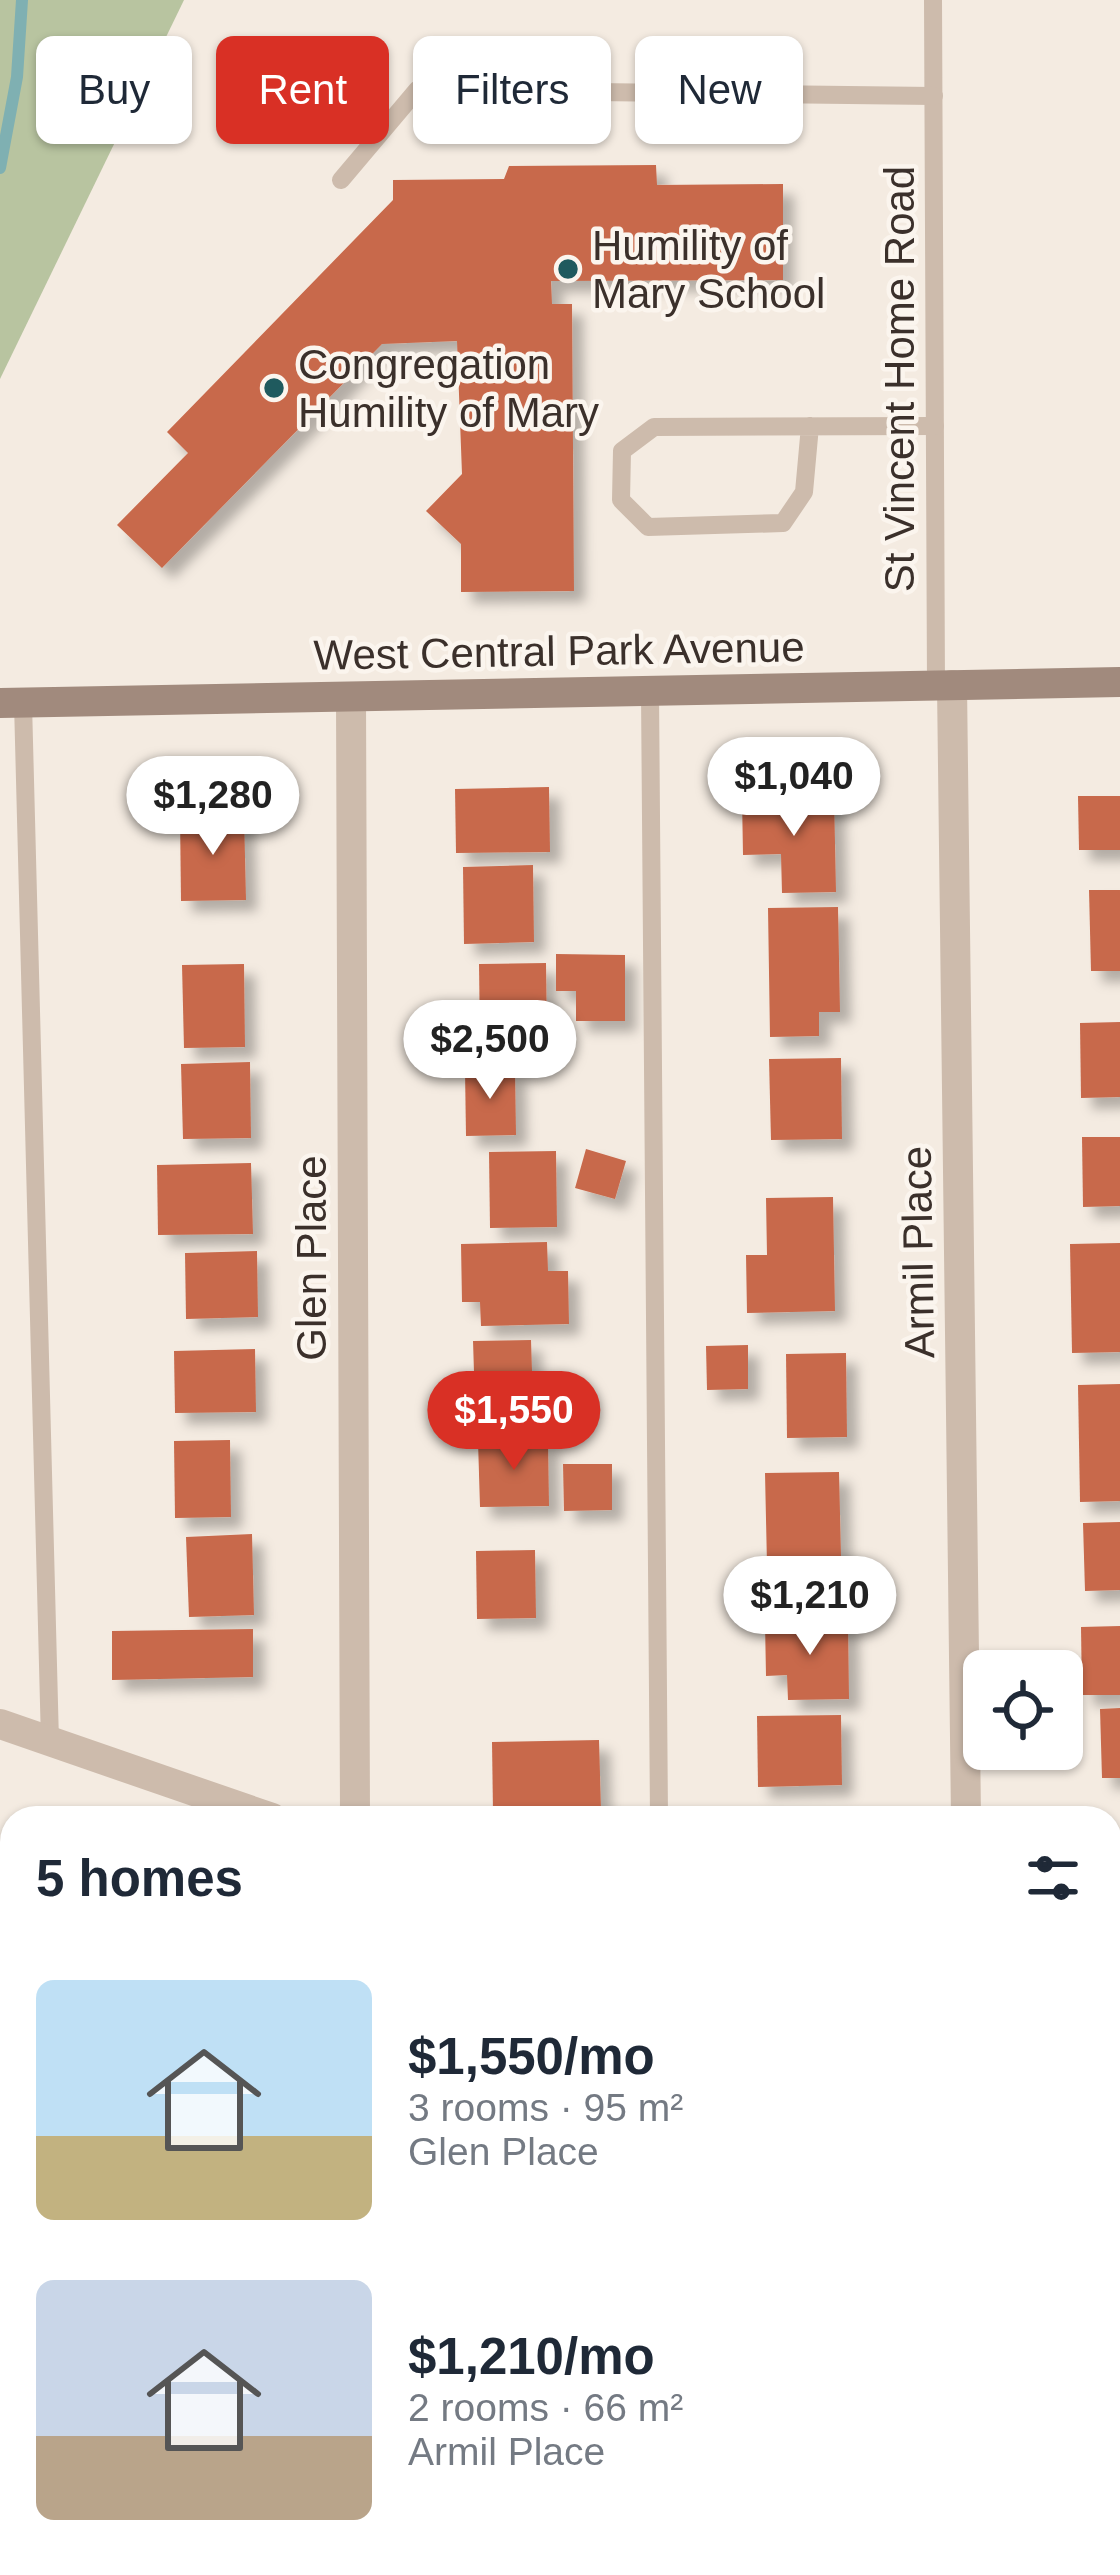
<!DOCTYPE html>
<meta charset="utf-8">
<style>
:root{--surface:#fff;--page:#f2f2f3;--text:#1f2937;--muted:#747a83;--accent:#d93025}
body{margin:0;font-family:Helvetica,sans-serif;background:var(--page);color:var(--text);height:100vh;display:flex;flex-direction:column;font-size:45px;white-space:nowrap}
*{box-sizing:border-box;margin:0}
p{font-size:39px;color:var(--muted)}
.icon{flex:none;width:66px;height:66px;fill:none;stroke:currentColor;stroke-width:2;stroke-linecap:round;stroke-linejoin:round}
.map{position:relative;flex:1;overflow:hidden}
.sheet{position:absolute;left:0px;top:1806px;width:1122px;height:771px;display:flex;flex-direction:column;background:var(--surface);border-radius:36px 36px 0 0;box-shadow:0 3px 9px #0004}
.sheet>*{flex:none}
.top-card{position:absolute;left:36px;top:36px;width:1050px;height:108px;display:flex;gap:24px}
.fabs{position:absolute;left:963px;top:1650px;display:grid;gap:24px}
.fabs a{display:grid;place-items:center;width:120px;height:120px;border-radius:18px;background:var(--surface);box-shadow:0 3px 9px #0004;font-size:60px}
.price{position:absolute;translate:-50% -102px;padding:0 27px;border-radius:42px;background:#fff;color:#222;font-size:39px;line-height:78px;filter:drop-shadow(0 3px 6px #0008)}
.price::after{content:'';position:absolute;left:50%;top:72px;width:36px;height:27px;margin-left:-18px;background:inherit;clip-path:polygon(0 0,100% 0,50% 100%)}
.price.selected{background:var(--accent);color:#fff}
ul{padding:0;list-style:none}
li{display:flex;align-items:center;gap:36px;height:300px;padding:0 36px}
li span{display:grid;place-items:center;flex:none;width:336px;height:240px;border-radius:18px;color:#555}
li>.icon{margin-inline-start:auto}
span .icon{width:144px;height:144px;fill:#fffc;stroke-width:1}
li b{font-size:51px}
h2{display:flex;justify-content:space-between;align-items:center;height:144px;padding:0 36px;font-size:51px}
.chip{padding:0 42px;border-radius:18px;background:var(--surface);box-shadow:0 3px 9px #0004;font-size:42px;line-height:108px}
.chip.selected{background:var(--accent);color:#fff}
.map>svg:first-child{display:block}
.green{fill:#b8c4a0}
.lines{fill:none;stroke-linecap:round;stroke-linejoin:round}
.stream{stroke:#7fb0b2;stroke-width:12}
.building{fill:#c8694b;filter:url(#shadow)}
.service{stroke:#cdbbac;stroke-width:18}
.minor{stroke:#cdbbac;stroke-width:30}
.secondary{stroke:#a18a7d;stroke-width:30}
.poi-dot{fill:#1f5a5e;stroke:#fbf5ee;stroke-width:4.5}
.labels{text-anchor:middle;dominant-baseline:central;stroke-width:9;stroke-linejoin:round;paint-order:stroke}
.poi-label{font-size:42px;fill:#3b302b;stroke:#fbf5ee;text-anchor:start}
.street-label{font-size:42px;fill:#3b302b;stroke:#fbf5ee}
</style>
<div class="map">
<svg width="1120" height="2575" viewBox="0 0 1120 2575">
<defs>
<filter id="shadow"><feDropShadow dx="11" dy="11" stdDeviation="6" flood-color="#0004"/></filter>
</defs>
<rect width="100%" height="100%" fill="#f4ebe1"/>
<path class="green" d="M0 0H184L0 379Z"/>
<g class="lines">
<path class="stream" d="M0 168 17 77 22 0"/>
</g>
<g class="building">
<path d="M656 165 657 185 783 184V280L551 281 552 304H572L574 591 461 592V544L426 511 462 474 457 341 382 344 162 568 117 525 188 453 167 432 393 200V180L504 179 509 166Z"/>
<path d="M549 787 550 852 456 853 455 789Z"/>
<path d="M834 795 836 892 782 893 781 854 743 855 742 797Z"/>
<path d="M1078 796H1120V850H1079Z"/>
<path d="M244 814 246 900 181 901 180 815Z"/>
<path d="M533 865 534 942 464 944 463 867Z"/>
<path d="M1089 890H1120V971H1091Z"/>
<path d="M838 907 840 1012H819V1036L770 1037 768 908Z"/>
<path d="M556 954 625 955V1021H576V991H556Z"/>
<path d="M546 963 547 1036 480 1038 479 964Z"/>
<path d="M244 964 245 1047 184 1048 182 965Z"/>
<path d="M1120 1022V1097L1081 1098 1080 1023Z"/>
<path d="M841 1058 842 1139 771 1140 769 1059Z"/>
<path d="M250 1062 251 1138 183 1139 181 1064Z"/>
<path d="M515 1069 516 1135 466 1136 465 1070Z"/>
<path d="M1082 1137H1120V1206L1083 1207Z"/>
<path d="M586 1149 626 1161 615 1199 575 1188Z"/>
<path d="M556 1151 557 1227 490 1228 489 1152Z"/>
<path d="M251 1163 253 1234 158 1235 157 1165Z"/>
<path d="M833 1197 835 1311 747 1313 746 1255H767L766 1198Z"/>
<path d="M547 1242 548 1271H568L569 1324 481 1326 480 1302H462L461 1244Z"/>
<path d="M1120 1243V1352L1072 1353 1070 1244Z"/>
<path d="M257 1251 258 1317 186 1319 185 1253Z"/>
<path d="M531 1340 533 1403 475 1405 473 1341Z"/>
<path d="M748 1345V1389L707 1390 706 1346Z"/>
<path d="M255 1349 256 1412 175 1413 174 1351Z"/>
<path d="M846 1353 847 1437 787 1438 786 1354Z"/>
<path d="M1120 1384V1501L1080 1502 1078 1385Z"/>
<path d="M230 1440 231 1517 175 1518 174 1441Z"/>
<path d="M548 1440 549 1506 480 1507 478 1441Z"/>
<path d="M563 1464H612V1510L564 1511Z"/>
<path d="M839 1472 841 1556H853L854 1610 768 1611 765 1473Z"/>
<path d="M1120 1522V1590L1085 1591 1083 1523Z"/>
<path d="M252 1534 254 1615 189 1617 186 1537Z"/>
<path d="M535 1550 536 1618 477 1619 476 1551Z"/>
<path d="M848 1621 849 1699 788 1700 787 1675 766 1676 765 1622Z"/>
<path d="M1120 1626V1695H1082L1081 1627Z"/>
<path d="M253 1629V1677L112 1680V1631Z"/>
<path d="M1120 1708V1778H1102L1100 1709Z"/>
<path d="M841 1715 842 1785 758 1787 757 1716Z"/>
<path d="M599 1740 601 1810 493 1812 492 1742Z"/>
<path d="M12 1889V1955L0 1951V1921Z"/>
<path d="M1120 1908V1970H1110V1909Z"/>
<path d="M12 2123V2238H8L0 2125Z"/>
<path d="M1110 2256 1120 2259V2324L1110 2321Z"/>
<path d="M0 2515H12V2565H51V2575L0 2570Z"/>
<path d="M1110 2552 1120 2554V2575H1084L1086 2565H1110Z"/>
<path d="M74 2565H147L142 2575H82L72 2570Z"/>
<path d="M182 2565H237L251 2571 178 2575Z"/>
<path d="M986 2565H1057L1054 2575H983Z"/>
</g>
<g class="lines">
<g class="service">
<path d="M933 0 936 686"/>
<path d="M341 180 417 90 934 96"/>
<path d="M810 426 804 492 783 523 648 527 621 500 622 451 654 427 935 426"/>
<path d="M650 692 659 1818"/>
<path d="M23 703 50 1742"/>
<path d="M0 2035 12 2039"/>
<path d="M1110 2428 1120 2431"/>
</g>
<g class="minor">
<path d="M952 685 966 1818"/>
<path d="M351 697 355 1818"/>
<path d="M0 1724 272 1818"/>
<path d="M1110 2102 1120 2106"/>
<path d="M0 2379 12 2382"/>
<path d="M563 2565 592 2575"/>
</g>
<path class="secondary" d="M0 703 1120 682"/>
</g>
<g class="poi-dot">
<circle cx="568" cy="269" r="12"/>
<circle cx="274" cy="388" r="12"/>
</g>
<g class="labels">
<g class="poi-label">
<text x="592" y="245">Humility of<tspan x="592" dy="48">Mary School</tspan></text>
<text x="298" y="364">Congregation<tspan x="298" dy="48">Humility of Mary</tspan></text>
</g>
<g class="street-label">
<text transform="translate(899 379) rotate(-90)">St Vincent Home Road</text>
<text transform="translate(559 651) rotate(-1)">West Central Park Avenue</text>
<text transform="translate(918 1252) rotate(-91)">Armil Place</text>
<text transform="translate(311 1258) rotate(-90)">Glen Place</text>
</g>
</g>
</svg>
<div class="fabs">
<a><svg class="icon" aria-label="locate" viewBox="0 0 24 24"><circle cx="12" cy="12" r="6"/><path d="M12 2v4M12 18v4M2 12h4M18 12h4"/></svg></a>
</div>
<b class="price" style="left:794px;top:839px">$1,040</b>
<b class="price" style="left:213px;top:858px">$1,280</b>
<b class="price" style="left:490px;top:1102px">$2,500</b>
<b class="price selected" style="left:514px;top:1473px">$1,550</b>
<b class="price" style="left:810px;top:1658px">$1,210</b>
<div class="top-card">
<a class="chip">Buy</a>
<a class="chip selected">Rent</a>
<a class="chip">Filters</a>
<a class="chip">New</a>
</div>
<section class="sheet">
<h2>5 homes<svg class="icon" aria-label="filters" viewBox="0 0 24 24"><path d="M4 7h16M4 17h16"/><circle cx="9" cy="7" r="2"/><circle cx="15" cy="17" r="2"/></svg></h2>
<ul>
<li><span style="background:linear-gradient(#bfe0f5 65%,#c2b280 0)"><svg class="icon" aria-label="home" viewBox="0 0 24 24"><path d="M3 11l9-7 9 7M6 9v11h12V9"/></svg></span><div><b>$1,550/mo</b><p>3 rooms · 95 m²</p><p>Glen Place</p></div></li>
<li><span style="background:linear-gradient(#c9d6e8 65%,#b9a48a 0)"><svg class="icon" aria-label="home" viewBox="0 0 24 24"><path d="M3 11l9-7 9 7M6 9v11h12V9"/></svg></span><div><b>$1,210/mo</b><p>2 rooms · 66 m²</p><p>Armil Place</p></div></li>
</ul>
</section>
</div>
